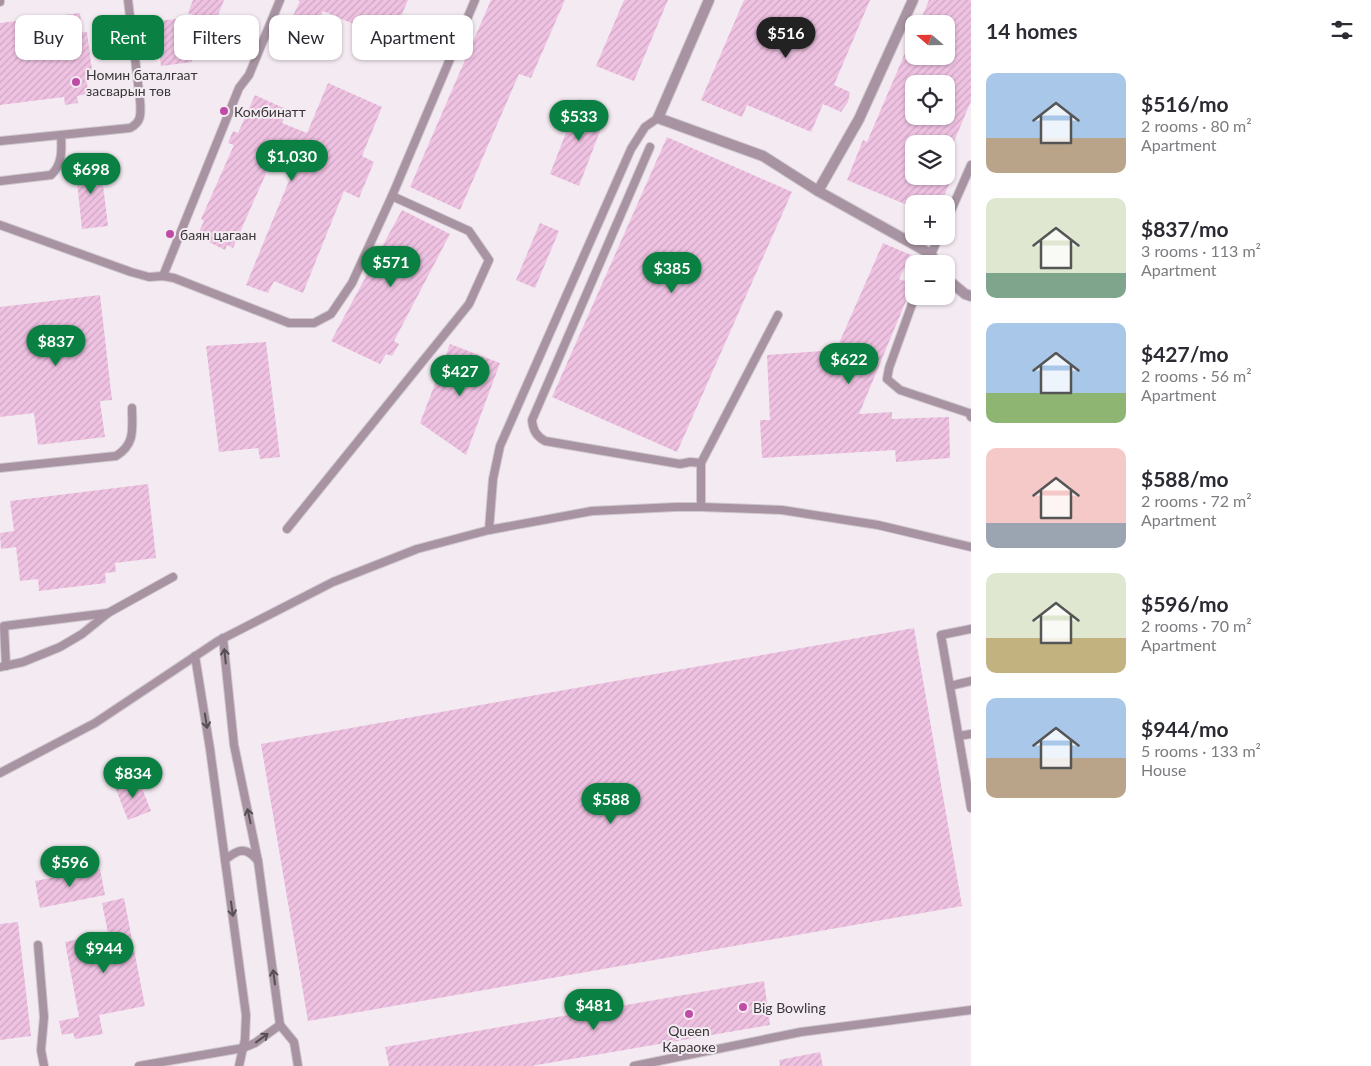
<!DOCTYPE html>
<meta charset="utf-8">
<style>
:root{--surface:#fff;--page:#f2f2f3;--text:#2b2b33;--muted:#7c7c81;--accent:#0b8043}
body{margin:0;font-family:Lato,sans-serif;background:var(--page);color:var(--text);height:100vh;display:flex;flex-direction:column;font-size:19px;white-space:nowrap}
*{box-sizing:border-box;margin:0}
p{font-size:16px;color:var(--muted)}
.icon{flex:none;width:28px;height:28px;fill:none;stroke:currentColor;stroke-width:2;stroke-linecap:round;stroke-linejoin:round}
.map{position:relative;flex:1;overflow:hidden}
.panel{display:flex;flex-direction:column;background:var(--surface);width:400px}
.panel>*{flex:none}
.banner{position:absolute;left:15px;top:15px;width:475px;height:45px;display:flex;gap:10px}
.needle{width:32px;rotate:290deg}
.buttons{position:absolute;left:905px;top:15px;display:grid;gap:10px}
.buttons a{display:grid;place-items:center;width:50px;height:50px;border-radius:10px;background:var(--surface);box-shadow:0 1px 4px #0004;font-size:25px}
.price{position:absolute;translate:-50% -42px;padding:0 11px;border-radius:18px;background:var(--accent);color:#fff;font-size:16px;line-height:32px;filter:drop-shadow(0 1px 2px #0008)}
.price::after{content:'';position:absolute;left:50%;top:30px;width:15px;height:11px;margin-left:-8px;background:inherit;clip-path:polygon(0 0,100% 0,50% 100%)}
.price.on{background:#222;color:#fff}
ul{padding:0;list-style:none}
li{display:flex;align-items:center;gap:15px;height:125px;padding:0 15px}
li span{display:grid;place-items:center;flex:none;width:140px;height:100px;border-radius:10px;color:#555}
li>.icon{margin-inline-start:auto}
span .icon{width:60px;height:60px;fill:#fffc;stroke-width:1}
li b{font-size:21px}
h2{display:flex;justify-content:space-between;align-items:center;height:60px;padding:0 15px;font-size:21px}
.chip{padding:0 18px;border-radius:10px;background:var(--surface);box-shadow:0 1px 4px #0004;font-size:18px;line-height:45px}
.chip.on{background:var(--accent);color:#fff}
main{display:flex;flex:1;min-height:0}
.map>svg:first-child{display:block}
.building{fill:url(#building-hatch);fill-rule:evenodd}
.lines{fill:none;stroke-linecap:round;stroke-linejoin:round}
.service-casing{stroke:#cfc7cd;stroke-width:10}
.minor-casing{stroke:#cfc7cd;stroke-width:12}
.service{stroke:#a793a1;stroke-width:8}
.minor{stroke:#a793a1;stroke-width:10}
.oneway{stroke:#554e53}
.poi-dot{fill:#be4ca6;stroke:#f4ebf2;stroke-width:2}
.labels{text-anchor:middle;dominant-baseline:central;stroke-width:4;stroke-linejoin:round;paint-order:stroke}
.poi-label{font-size:14px;fill:#3a3739;stroke:#f4ebf2;text-anchor:start}
</style>
<main>
<div class="map">
<svg width="971" height="1066" viewBox="0 0 971 1066">
<defs>
<pattern id="building-hatch" width="6" height="6" patternUnits="userSpaceOnUse" patternTransform="scale(1.25)"><rect width="6" height="6" fill="#efc2e2"/><path d="M-1 1l2-2M0 6l6-6M5 7l2-2" fill="none" stroke="#cea7c3"/></pattern>
</defs>
<rect width="100%" height="100%" fill="#f4ebf2"/>
<g class="building">
<path d="M193 0H224L215 23 188 13Z"/>
<path d="M298 0H408L391 40 323 11 315 30 291 20 300 1Z"/>
<path d="M491 0H565L531 78 519 74 460 210 410 187Z"/>
<path d="M624 0H668L634 81 596 66Z"/>
<path d="M744 0H870L834 85 850 92 848 102 841 112 823 104 811 132 747 105 742 117 701 100Z"/>
<path d="M929 0H971V101L953 144H914V176H936L950 182 941 204H914V208L847 180 863 140 867 142 914 32V56H946V24H919ZM914 84H946V116H914Z"/>
<path d="M80 13 82 32H87L92 70 86 71 88 94 77 96 78 103 65 105 64 97 0 105V23Z"/>
<path d="M187 18 192 62 161 66 156 21Z"/>
<path d="M328 83 382 107 362 156 374 162 359 198 344 191 303 293 274 281 268 293 246 285 293 171 272 160 233 248 227 245 225 250 197 236 204 221 201 219 234 145 228 143 233 131 238 133 255 95 288 110 282 123 307 133Z"/>
<path d="M579 99 608 110 579 186 550 174Z"/>
<path d="M667 137 792 192 677 452 552 397Z"/>
<path d="M100 160 108 226 82 229 75 163Z"/>
<path d="M402 210 450 234 394 341 399 344 392 356 386 354 380 364 331 341Z"/>
<path d="M540 223 559 231 535 288 516 280Z"/>
<path d="M883 243 911 255 899 279 913 284 859 414 892 412V419L949 417 950 458 896 462 895 450 762 458 760 420H770L767 355 836 350Z"/>
<path d="M100 295 112 400 100 401 105 437 38 445 34 413 0 417V307Z"/>
<path d="M266 342 280 457 260 459 258 448 219 452 206 346Z"/>
<path d="M450 344 500 363 466 455 420 423Z"/>
<path d="M148 484 156 558 115 563 116 572 105 573 106 583 39 591 38 579 20 581 16 547 1 549 0 533 14 531 10 501Z"/>
<path d="M914 628 962 906 308 1021 261 744Z"/>
<path d="M138 778 151 811 128 820 115 787Z"/>
<path d="M100 869 105 895 40 908 35 881Z"/>
<path d="M124 898 145 1006 99 1015 103 1034 75 1039 73 1033 62 1035 59 1021 79 1017 65 942 108 933 102 903Z"/>
<path d="M18 922 31 1036 0 1040V924Z"/>
<path d="M764 981 770 1025 531 1066H389L385 1047Z"/>
<path d="M820 1052 823 1066H780L779 1060Z"/>
</g>
<g class="lines">
<defs>
<g id="service">
<path d="M0 0V2"/>
<path d="M0 141 130 128C142 122 141 113 140 100L128 0"/>
<path d="M650 147 532 420C533 430 536 436 545 441L680 464 690 462 701 463V507"/>
<path d="M0 181 51 175C62 165 62 151 61 136"/>
<path d="M946 222 971 165"/>
<path d="M0 225 131 272 149 277 163 276 174 278 289 323H314L331 314 352 283 392 196 475 0"/>
<path d="M927 264 939 236"/>
<path d="M163 276 239 88 249 75 280 0"/>
<path d="M915 296 889 368 887 379 900 390 969 413 971 417"/>
<path d="M701 463 778 315"/>
<path d="M0 468 116 456C136 444 132 428 132 408"/>
<path d="M287 529 469 304 489 260 469 231 392 196"/>
<path d="M489 530 493 479 500 446 631 149 645 127 658 118"/>
<path d="M971 629 941 635 971 808"/>
<path d="M223 638 234 745 258 861 280 1025 294 1042 298 1066"/>
<path d="M195 656 210 749 246 1015 245 1039 239 1066"/>
<path d="M6 666 4 626 108 613"/>
<path d="M0 667 23 662 60 647 82 634 108 613 173 577"/>
<path d="M950 686 971 681"/>
<path d="M959 736 971 734"/>
<path d="M0 773 95 723 218 641 333 582 417 549 489 530 592 511 676 507H701L782 510 878 525 971 547"/>
<path d="M225 860C238 849 246 846 258 861"/>
<path d="M38 945 44 1017 41 1050 44 1066"/>
<path d="M139 1066 243 1048 255 1043 280 1025"/>
<path d="M634 1066 801 1032 971 1010"/>
</g>
<g id="minor">
<path d="M709 0 658 118 763 156 818 191 931 254 936 264"/>
<path d="M818 191 859 119 913 0"/>
<path d="M946 278 965 294 971 296"/>
</g>
</defs>
<use href="#service" class="service-casing"/>
<use href="#minor" class="minor-casing"/>
<use href="#service" class="service"/>
<use href="#minor" class="minor"/>
</g>
<defs><path id="oneway-shaft" d="M-6 0H5M1.5-3L5.5 0L1.5 3" fill="none" stroke-width="1.6" stroke-linecap="round" stroke-linejoin="round" transform="scale(1.25)"/></defs>
<g class="oneway">
<use href="#oneway-shaft" transform="translate(225 656) rotate(-96)"/>
<use href="#oneway-shaft" transform="translate(206 721) rotate(81)"/>
<use href="#oneway-shaft" transform="translate(249 816) rotate(-102)"/>
<use href="#oneway-shaft" transform="translate(232 909) rotate(82)"/>
<use href="#oneway-shaft" transform="translate(274 977) rotate(-98)"/>
<use href="#oneway-shaft" transform="translate(262 1038) rotate(-36)"/>
</g>
<g class="poi-dot">
<circle cx="76" cy="82" r="5"/>
<circle cx="224" cy="111" r="5"/>
<circle cx="170" cy="234" r="5"/>
<circle cx="743" cy="1007" r="5"/>
<circle cx="689" cy="1014" r="5"/>
</g>
<g class="labels">
<g class="poi-label">
<text x="86" y="74">Номин баталгаат<tspan x="86" dy="16">засварын төв</tspan></text>
<text x="234" y="111">Комбинатт</text>
<text x="180" y="234">баян цагаан</text>
<text x="753" y="1007">Big Bowling</text>
<text x="689" y="1030" text-anchor="middle">Queen<tspan x="689" dy="16">Караоке</tspan></text>
</g>
</g>
</svg>
<div class="buttons">
<a><svg class="needle" viewBox="-14 -14 28 28"><path d="M0-13l5 13h-10z" fill="#e53935"/><path d="M0 13l5-13h-10z" fill="#7c7c81"/></svg></a>
<a><svg class="icon" aria-label="locate" viewBox="0 0 24 24"><circle cx="12" cy="12" r="6"/><path d="M12 2v4M12 18v4M2 12h4M18 12h4"/></svg></a>
<a><svg class="icon" aria-label="layers" viewBox="0 0 24 24"><path d="M12 4l9 5-9 5-9-5zM3 14l9 5 9-5"/></svg></a>
<a>+</a>
<a>−</a>
</div>
<b class="price on" style="left:786px;top:59px">$516</b>
<b class="price" style="left:579px;top:142px">$533</b>
<b class="price" style="left:292px;top:182px">$1,030</b>
<b class="price" style="left:91px;top:195px">$698</b>
<b class="price" style="left:391px;top:288px">$571</b>
<b class="price" style="left:672px;top:294px">$385</b>
<b class="price" style="left:56px;top:367px">$837</b>
<b class="price" style="left:849px;top:385px">$622</b>
<b class="price" style="left:460px;top:397px">$427</b>
<b class="price" style="left:133px;top:799px">$834</b>
<b class="price" style="left:611px;top:825px">$588</b>
<b class="price" style="left:70px;top:888px">$596</b>
<b class="price" style="left:104px;top:974px">$944</b>
<b class="price" style="left:594px;top:1031px">$481</b>
<div class="banner">
<a class="chip">Buy</a>
<a class="chip on">Rent</a>
<a class="chip">Filters</a>
<a class="chip">New</a>
<a class="chip">Apartment</a>
</div>
</div>
<section class="panel">
<h2>14 homes<svg class="icon" aria-label="filters" viewBox="0 0 24 24"><path d="M4 7h16M4 17h16"/><circle cx="9" cy="7" r="2"/><circle cx="15" cy="17" r="2"/></svg></h2>
<ul>
<li><span style="background:linear-gradient(#a9c7e8 65%,#b9a48a 0)"><svg class="icon" aria-label="home" viewBox="0 0 24 24"><path d="M3 11l9-7 9 7M6 9v11h12V9"/></svg></span><div><b>$516/mo</b><p>2 rooms · 80 m²</p><p>Apartment</p></div></li>
<li><span style="background:linear-gradient(#dfe7d0 75%,#7fa58c 0)"><svg class="icon" aria-label="home" viewBox="0 0 24 24"><path d="M3 11l9-7 9 7M6 9v11h12V9"/></svg></span><div><b>$837/mo</b><p>3 rooms · 113 m²</p><p>Apartment</p></div></li>
<li><span style="background:linear-gradient(#a9c7e8 70%,#8fb573 0)"><svg class="icon" aria-label="home" viewBox="0 0 24 24"><path d="M3 11l9-7 9 7M6 9v11h12V9"/></svg></span><div><b>$427/mo</b><p>2 rooms · 56 m²</p><p>Apartment</p></div></li>
<li><span style="background:linear-gradient(#f6c9c9 75%,#9aa5b1 0)"><svg class="icon" aria-label="home" viewBox="0 0 24 24"><path d="M3 11l9-7 9 7M6 9v11h12V9"/></svg></span><div><b>$588/mo</b><p>2 rooms · 72 m²</p><p>Apartment</p></div></li>
<li><span style="background:linear-gradient(#dfe7d0 65%,#c2b280 0)"><svg class="icon" aria-label="home" viewBox="0 0 24 24"><path d="M3 11l9-7 9 7M6 9v11h12V9"/></svg></span><div><b>$596/mo</b><p>2 rooms · 70 m²</p><p>Apartment</p></div></li>
<li><span style="background:linear-gradient(#a9c7e8 60%,#b9a48a 0)"><svg class="icon" aria-label="home" viewBox="0 0 24 24"><path d="M3 11l9-7 9 7M6 9v11h12V9"/></svg></span><div><b>$944/mo</b><p>5 rooms · 133 m²</p><p>House</p></div></li>
</ul>
</section>
</main>
